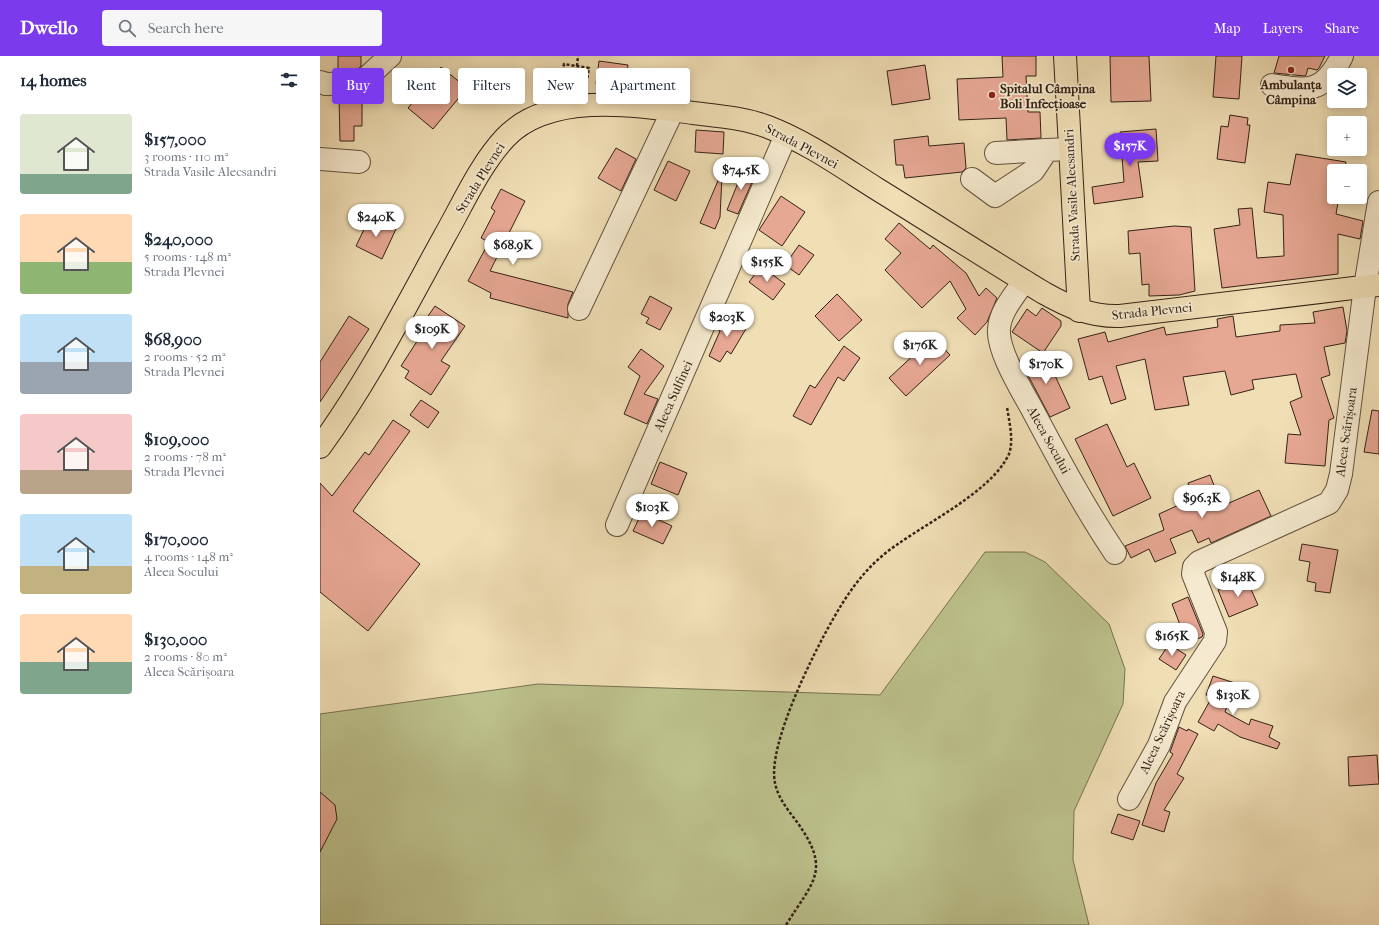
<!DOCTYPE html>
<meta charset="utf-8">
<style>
:root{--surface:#fff;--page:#f6f6f7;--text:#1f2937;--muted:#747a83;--accent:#7c3aed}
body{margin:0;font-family:"IM FELL French Canon",serif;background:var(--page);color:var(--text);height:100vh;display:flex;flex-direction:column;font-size:15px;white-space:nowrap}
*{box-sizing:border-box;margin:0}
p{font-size:13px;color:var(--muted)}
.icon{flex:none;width:22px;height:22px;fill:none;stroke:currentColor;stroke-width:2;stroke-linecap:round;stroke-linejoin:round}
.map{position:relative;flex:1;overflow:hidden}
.panel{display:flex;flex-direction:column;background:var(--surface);width:320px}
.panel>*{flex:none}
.hud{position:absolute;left:12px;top:12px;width:380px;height:36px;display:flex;gap:8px}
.tools{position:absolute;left:1007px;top:12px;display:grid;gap:8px}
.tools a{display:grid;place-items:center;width:40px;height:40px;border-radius:4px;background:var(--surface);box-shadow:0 2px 10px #0003;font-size:20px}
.price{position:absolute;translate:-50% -34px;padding:0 9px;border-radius:14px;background:#fff;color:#222;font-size:13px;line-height:26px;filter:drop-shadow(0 1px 2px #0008)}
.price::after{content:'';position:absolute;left:50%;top:24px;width:12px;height:9px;margin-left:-6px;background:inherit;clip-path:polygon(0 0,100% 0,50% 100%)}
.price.active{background:var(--accent);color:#fff}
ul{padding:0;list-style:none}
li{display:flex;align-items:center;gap:12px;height:100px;padding:0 20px}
li span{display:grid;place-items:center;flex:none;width:112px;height:80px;border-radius:4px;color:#555}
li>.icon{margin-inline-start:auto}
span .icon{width:48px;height:48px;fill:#fffc;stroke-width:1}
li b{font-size:17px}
h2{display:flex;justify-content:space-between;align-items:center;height:48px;padding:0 20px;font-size:17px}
.pill{padding:0 14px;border-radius:4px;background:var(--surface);box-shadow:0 2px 10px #0003;font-size:14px;line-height:36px}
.pill.active{background:var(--accent);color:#fff}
header{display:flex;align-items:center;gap:24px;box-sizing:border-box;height:56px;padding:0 20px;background:var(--accent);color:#fff}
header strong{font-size:19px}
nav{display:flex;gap:22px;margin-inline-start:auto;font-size:14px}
.search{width:280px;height:36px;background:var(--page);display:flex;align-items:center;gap:10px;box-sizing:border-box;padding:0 14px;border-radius:4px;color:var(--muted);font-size:15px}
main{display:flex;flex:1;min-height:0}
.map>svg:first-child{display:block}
.green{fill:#bcc18c;stroke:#787252}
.building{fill:#e6a793;stroke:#342217}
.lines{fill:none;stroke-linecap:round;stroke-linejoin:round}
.minor-casing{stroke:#63513e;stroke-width:24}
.major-casing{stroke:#342217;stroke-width:24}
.path{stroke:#342217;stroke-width:2.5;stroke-dasharray:3 2;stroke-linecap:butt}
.minor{stroke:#f5eacf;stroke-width:22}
.major{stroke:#f0deb5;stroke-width:22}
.poi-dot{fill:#8f2418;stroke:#f5eacf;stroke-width:1.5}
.labels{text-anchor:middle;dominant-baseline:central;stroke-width:3.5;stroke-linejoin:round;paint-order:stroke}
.poi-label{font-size:13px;font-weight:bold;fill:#342217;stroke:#f5eacf}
.street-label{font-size:13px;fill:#342217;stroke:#f5eacf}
</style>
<header>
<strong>Dwello</strong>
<div class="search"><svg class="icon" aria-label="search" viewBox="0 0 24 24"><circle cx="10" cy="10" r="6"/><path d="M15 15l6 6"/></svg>Search here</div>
<nav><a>Map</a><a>Layers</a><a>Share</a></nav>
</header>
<main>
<section class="panel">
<h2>14 homes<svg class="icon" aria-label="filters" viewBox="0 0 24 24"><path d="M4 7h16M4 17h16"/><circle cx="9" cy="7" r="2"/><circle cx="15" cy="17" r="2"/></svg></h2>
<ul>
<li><span style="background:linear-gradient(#dfe7d0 75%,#7fa58c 0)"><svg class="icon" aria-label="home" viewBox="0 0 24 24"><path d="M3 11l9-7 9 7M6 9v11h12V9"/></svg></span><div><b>$157,000</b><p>3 rooms · 110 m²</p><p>Strada Vasile Alecsandri</p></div></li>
<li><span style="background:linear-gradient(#ffd9b3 60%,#8fb573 0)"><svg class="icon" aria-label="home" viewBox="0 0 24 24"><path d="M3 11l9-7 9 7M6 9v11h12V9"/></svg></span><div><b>$240,000</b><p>5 rooms · 148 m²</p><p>Strada Plevnei</p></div></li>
<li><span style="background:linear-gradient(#bfe0f5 60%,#9aa5b1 0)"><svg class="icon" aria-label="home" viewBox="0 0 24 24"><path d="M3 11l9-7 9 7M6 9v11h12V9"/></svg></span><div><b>$68,900</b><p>2 rooms · 52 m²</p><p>Strada Plevnei</p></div></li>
<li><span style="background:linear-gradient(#f6c9c9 70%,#b9a48a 0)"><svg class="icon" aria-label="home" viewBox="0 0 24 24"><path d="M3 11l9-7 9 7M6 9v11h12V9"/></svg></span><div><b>$109,000</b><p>2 rooms · 78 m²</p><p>Strada Plevnei</p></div></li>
<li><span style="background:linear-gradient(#bfe0f5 65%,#c2b280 0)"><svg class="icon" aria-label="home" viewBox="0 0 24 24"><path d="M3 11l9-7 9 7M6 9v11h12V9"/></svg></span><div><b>$170,000</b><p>4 rooms · 148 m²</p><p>Aleea Socului</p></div></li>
<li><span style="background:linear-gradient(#ffd9b3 60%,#7fa58c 0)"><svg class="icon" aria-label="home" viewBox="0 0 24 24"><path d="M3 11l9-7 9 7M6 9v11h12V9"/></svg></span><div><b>$130,000</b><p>2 rooms · 80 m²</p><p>Aleea Scărișoara</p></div></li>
</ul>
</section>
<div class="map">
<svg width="1059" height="869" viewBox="0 0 1059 869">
<rect width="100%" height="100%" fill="#f0deb5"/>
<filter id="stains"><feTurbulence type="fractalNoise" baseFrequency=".005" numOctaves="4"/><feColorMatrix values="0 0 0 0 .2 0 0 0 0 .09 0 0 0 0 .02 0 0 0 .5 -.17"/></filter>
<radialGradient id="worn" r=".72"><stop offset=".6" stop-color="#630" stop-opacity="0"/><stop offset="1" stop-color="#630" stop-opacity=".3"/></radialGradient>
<path class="green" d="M665 496H705L725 506 789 568 805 613 803 648 754 755 753 804 769 869H0V658L218 628 560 639Z"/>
<g class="building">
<path d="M18 0H41V10L36 15H18Z"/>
<path d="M682 0H716V20H706L708 56H720L721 82 687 84 686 62 639 64 637 23 683 21Z"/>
<path d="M790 0H829L831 45 791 46Z"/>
<path d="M896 0H922L919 43 893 41Z"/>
<path d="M959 0H1005L999 12 997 14 988 12 986 19 985 20 954 17Z"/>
<path d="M279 5 308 9 305 32 276 28Z"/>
<path d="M605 9 610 43 572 49 567 15Z"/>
<path d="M121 11 147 32 113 73 88 52Z"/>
<path d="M42 39V70H34V85H20L19 40Z"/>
<path d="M910 59 928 62 927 69H930L925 107 897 103 901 70 908 71Z"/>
<path d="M836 73 838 105 818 106 823 141 774 148 772 131 804 126 800 76Z"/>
<path d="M376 74 404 76 403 98 375 96Z"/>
<path d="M608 80 609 90 644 87 646 112 642 116 585 122 583 109H576L574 84Z"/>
<path d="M296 92 316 103 301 135 278 122Z"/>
<path d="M976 98 1026 106 1024 115H1014V141H1019L1016 158 1043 165 1040 183 1018 178V218L902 232 894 173 920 169 918 153 932 152 937 202 964 200 963 159 944 156 948 126 970 129Z"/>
<path d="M348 105 370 115 356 145 334 134Z"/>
<path d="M424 112 436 117 418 158 407 154Z"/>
<path d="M400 120H402L400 161 395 173 380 167Z"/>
<path d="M181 133 205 145 170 215 253 236 248 248V262L170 242 171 237 148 225 169 186 161 182 175 155 171 152Z"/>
<path d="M461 140 485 156 462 190 439 174Z"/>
<path d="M50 161 76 173 62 203 36 190Z"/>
<path d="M579 167 610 193 613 189 646 217 659 240 666 232 677 242 667 266 655 279 637 262 646 253 630 225 602 252 565 214 581 197 565 183Z"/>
<path d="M854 170 871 171 875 235 859 239 829 240V228L822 229 820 197 809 198 808 175Z"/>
<path d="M479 189 494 199 479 219 465 209Z"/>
<path d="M441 210 465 228 453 244 429 226Z"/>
<path d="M517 238 542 264 519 285 495 260Z"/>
<path d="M330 240 352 252 340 274 326 267 329 262 321 258Z"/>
<path d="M115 250 145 270 121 305 130 310 111 339 85 322 89 315 81 310 103 276 99 273Z"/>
<path d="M1023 251 1027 275 1025 287 1004 291 1010 319 1001 322 1014 362 1009 364 1005 410 965 407 968 378 981 379 970 346 982 341 976 318 932 324 934 333 911 339 905 315 863 321 869 349 835 354 825 303 796 310 806 343 791 348 782 320 769 324 758 283 785 276 788 286 844 271 846 279 898 271 897 263 913 260 916 281 960 275V269L995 267 993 256Z"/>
<path d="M722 252 741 265V270L723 297 692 276 707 253 716 260Z"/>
<path d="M406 258 427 271 411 298 407 295 400 306 389 300 400 275 397 273Z"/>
<path d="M29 260 49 273 0 346V306Z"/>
<path d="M613 281 630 299 586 340 569 322Z"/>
<path d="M524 290 540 302 524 325 518 321 491 369 473 360 490 329 495 332Z"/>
<path d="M321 293 344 310 324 338 338 343 327 368 304 358 320 320 308 311Z"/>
<path d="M725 298 750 352 730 361 702 308Z"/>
<path d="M101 344 119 356 108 372 90 359Z"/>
<path d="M1052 354 1059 355V398L1044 396Z"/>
<path d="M73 364 90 375 33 455 100 508 48 575 0 536V427L12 440 45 396 49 399Z"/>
<path d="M787 368 807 411 814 407 831 442 793 460 755 383Z"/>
<path d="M340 406 367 417 358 439 331 428Z"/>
<path d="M890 419 902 450 939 434 951 460 891 487 889 482 878 487 872 474 850 483 856 497 835 506 829 493 811 502 805 490 844 474 839 458 874 442 868 427Z"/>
<path d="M322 456 352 470 343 488 313 475Z"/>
<path d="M982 488 1018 494 1010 537 995 535 996 527 987 525 990 506 979 504Z"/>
<path d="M926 522 938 549 909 561 898 534Z"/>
<path d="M868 541 883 578 882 581 867 587 852 548Z"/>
<path d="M849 588 866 599 856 614 839 603Z"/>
<path d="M893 620 915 627 905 656 929 669 931 663 953 670 949 681 960 687 957 693 920 681 898 668 894 675 878 666 892 641 886 639Z"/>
<path d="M859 671 867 675 868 673 878 678 857 718 864 722 844 754 850 756 844 776 822 769 836 727 853 698 850 696Z"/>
<path d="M1057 699 1059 728 1029 730 1028 701Z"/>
<path d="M0 736 15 749 17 763 0 796Z"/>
<path d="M798 758 820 765 813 784 791 777Z"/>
</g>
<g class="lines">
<defs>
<g id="minor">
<path d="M0 26 6 28 41 27 70 0"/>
<path d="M952 29C989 35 1004 37 1022 0"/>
<path d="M676 97 727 94"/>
<path d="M0 103 39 106"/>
<path d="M652 123 675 140 713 115 727 94 750 93"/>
<path d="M704 225C695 239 680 255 679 273 677 294 701 333 712 353 738 402 764 451 795 497"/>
<path d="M259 253 353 54"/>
<path d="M297 469 466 79"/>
<path d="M809 743 839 689 855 646 895 585 896 576 873 518 874 511 879 506 1009 447 1017 434 1021 418 1045 231 1059 146"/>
</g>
<g id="major">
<path d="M745 0 759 255"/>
<path d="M0 391C48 325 85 252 124 181 143 148 159 110 185 82 229 35 316 49 373 57 398 60 425 62 448 71 487 86 522 111 557 133 612 167 668 203 724 237 749 251 771 261 800 260L1059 229"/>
</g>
</defs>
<use href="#minor" class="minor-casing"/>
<use href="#major" class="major-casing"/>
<g class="path">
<path d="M257 10 258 0"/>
<path d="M239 35 244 8 269 12 266 30"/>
<path d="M466 869C493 825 512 815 477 766 468 754 458 742 455 727 447 690 493 598 512 565 526 540 540 519 562 500 596 471 670 439 689 398 694 384 689 365 687 351"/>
</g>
<use href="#minor" class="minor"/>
<use href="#major" class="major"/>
</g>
<g class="poi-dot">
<circle cx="971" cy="14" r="4"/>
<circle cx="672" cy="39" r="4"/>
</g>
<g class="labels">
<g class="poi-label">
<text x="971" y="28">Ambulanța<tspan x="971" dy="15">Câmpina</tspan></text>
<text x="680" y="32" text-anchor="start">Spitalul Câmpina<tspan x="680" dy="15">Boli Infecțioase</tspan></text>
</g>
<g class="street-label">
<text transform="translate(482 90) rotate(28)">Strada Plevnei</text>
<text transform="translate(160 122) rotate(-58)">Strada Plevnei</text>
<text transform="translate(752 139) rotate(-93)">Strada Vasile Alecsandri</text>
<text transform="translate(832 255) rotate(-6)">Strada Plevnei</text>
<text transform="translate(353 340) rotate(-66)">Aleea Sulfinei</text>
<text transform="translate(1026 376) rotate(-82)">Aleea Scărișoara</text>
<text transform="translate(729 384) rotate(61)">Aleea Socului</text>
<text transform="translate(842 676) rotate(-65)">Aleea Scărișoara</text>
</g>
</g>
<rect width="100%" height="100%" filter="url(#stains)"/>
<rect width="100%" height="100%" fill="url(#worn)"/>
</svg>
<div class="tools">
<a><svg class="icon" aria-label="layers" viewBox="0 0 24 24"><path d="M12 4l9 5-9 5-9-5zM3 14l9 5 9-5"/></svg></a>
<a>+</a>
<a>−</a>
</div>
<b class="price active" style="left:810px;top:111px">$157K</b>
<b class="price" style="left:421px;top:135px">$74.5K</b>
<b class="price" style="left:56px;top:182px">$240K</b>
<b class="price" style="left:193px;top:210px">$68.9K</b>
<b class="price" style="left:447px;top:227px">$155K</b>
<b class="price" style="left:407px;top:282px">$203K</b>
<b class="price" style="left:112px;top:294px">$109K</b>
<b class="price" style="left:600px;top:310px">$176K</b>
<b class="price" style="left:726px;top:329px">$170K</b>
<b class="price" style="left:882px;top:463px">$96.3K</b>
<b class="price" style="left:332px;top:472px">$103K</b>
<b class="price" style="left:918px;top:542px">$148K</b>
<b class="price" style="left:852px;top:601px">$165K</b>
<b class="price" style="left:913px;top:660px">$130K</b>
<div class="hud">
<a class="pill active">Buy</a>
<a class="pill">Rent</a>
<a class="pill">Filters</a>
<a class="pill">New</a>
<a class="pill">Apartment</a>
</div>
</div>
</main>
